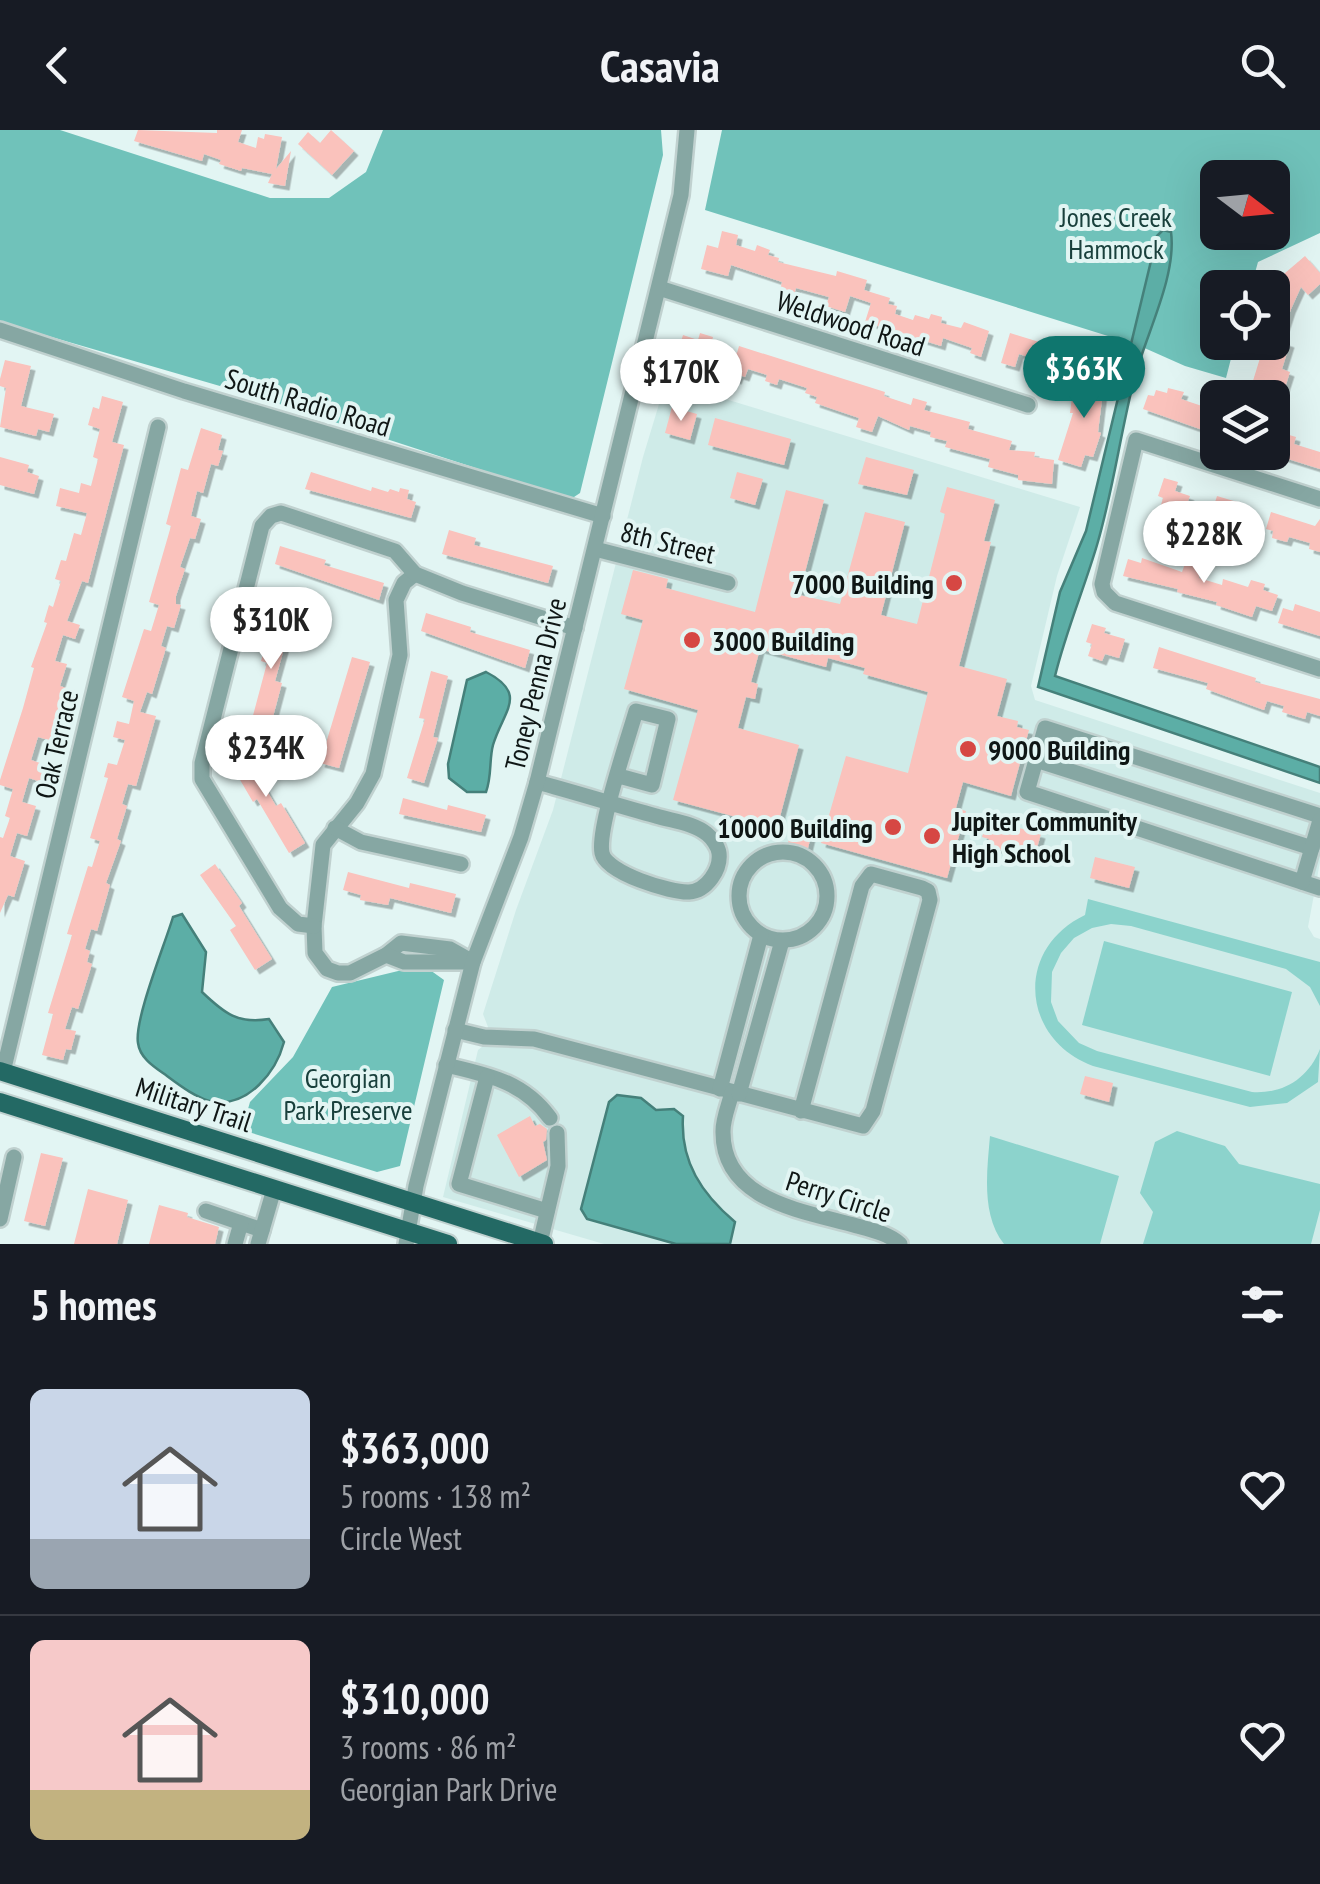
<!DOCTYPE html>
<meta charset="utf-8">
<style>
:root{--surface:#171b24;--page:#242831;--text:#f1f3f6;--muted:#9ea1a6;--line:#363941;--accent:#0f766e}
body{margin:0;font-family:"PT Sans Narrow",sans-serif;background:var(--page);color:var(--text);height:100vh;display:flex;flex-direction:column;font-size:38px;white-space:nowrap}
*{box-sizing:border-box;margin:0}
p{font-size:32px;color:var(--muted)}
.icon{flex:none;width:55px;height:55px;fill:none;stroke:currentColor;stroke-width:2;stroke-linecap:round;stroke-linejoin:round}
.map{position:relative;height:1114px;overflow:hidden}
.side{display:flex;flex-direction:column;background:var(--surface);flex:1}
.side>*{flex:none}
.needle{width:65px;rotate:106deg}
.controls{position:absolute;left:1200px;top:30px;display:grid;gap:20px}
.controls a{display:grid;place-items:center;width:90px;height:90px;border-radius:15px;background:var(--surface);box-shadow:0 10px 40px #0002;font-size:50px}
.price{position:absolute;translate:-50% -85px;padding:0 22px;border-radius:35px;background:#fff;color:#222;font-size:32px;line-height:65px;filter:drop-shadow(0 2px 5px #0008)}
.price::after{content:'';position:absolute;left:50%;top:60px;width:30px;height:22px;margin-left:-15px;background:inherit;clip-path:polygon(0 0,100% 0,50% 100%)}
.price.selected{background:var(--accent);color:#fff}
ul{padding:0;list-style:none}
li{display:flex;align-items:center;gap:30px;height:250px;padding:0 30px}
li+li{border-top:2px solid var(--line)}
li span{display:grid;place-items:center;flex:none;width:280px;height:200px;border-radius:15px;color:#555}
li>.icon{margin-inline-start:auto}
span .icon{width:120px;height:120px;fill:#fffc;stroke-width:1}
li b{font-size:42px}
h2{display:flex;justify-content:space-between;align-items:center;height:120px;padding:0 30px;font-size:42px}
header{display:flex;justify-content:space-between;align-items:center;height:130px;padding:0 30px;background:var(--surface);font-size:45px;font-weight:700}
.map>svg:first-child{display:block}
.built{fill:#cfebe8}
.green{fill:#8cd3cc}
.forest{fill:#70c2ba;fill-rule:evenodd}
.water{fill:#5caea6;stroke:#45807a;stroke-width:2.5}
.building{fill:#fac2bc;filter:url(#shadow)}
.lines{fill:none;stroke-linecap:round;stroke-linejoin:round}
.minor-casing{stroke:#c0d1cf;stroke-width:20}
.major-casing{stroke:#c0d1cf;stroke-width:22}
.minor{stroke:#86a7a3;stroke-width:15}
.major{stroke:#236964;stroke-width:18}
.poi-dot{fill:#d64743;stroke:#e2f5f3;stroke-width:4}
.labels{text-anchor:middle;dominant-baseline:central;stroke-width:8;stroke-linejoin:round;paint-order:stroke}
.park-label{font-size:28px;fill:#19403c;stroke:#e2f5f3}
.street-label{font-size:28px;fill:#0f1615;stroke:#e2f5f3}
.poi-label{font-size:28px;font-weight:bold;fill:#0f1615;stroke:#e2f5f3;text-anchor:start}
</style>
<header><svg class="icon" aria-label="back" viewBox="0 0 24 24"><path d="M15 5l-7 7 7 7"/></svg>Casavia<svg class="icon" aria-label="search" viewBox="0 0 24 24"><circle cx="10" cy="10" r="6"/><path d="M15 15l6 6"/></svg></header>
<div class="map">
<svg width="1320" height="1114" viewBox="0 0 1320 1114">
<defs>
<filter id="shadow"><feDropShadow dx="4.5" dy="4.5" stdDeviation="0" flood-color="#0004"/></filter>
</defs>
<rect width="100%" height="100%" fill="#e2f5f3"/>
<path class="built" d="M666 251 1080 377 1057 446 1031 556 1035 570 1320 663V732L1308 797 1314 807 1320 809V1114H604L443 1067 478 920 488 912V897L483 884 516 780 553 680 643 327Z"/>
<g class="green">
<path d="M1088 769 1320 832V876L1310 857 1286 839 1131 796 1111 794 1092 798 1074 808 1061 823 1052 842 1051 872 1058 891 1079 913 1097 921 1252 962C1283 964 1308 949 1320 919L1318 952 1287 973 1250 977 1093 936C1021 909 1014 819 1085 785Z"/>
<path d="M1104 811 1292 862 1270 946 1082 895Z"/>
<path d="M1177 1001 1225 1016 1239 1034 1320 1054V1080L1311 1114H1143L1153 1082 1140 1063 1155 1012Z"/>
<path d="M990 1006 1119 1046 1100 1114H1004C981 1085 987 1041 990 1006Z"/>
</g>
<g class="forest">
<path d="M0 0H60L270 68H329L366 42 383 0H661L663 25 580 363 571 369 261 268 0 192Z"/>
<path d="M722 0H1320V103L1258 132 1251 157 1218 158V212L1235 213 1226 248 1185 236 1140 216 705 80ZM1218 48H1272V102H1218Z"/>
<path d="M423 835 444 850 400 1036 377 1042 242 1000 250 972 293 927 332 857Z"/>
</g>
<g class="water">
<path d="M1163 100 1171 102C1177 147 1145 206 1134 250 1120 305 1113 361 1097 415 1084 459 1066 501 1055 546L1320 637V653L1038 557 1060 462 1086 401 1157 106Z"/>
<path d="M486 542C529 564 503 581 493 615 489 630 492 646 486 662H467L449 648 448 634 467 550Z"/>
<path d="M182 784 206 822 202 862C225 884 238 894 269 889L284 912C276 942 249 976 214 972 199 970 179 955 167 946 156 938 140 929 138 913 134 890 165 814 173 787Z"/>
<path d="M617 965 641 968 656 980 674 979 683 986C680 1032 702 1064 735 1092L730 1114H676L587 1089 581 1079 609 972Z"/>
</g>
<g class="building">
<path d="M138 0 217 3V0H242L238 12 256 18 258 7 264 9 265 4 282 7 276 39 291 21 285 56 268 53 272 44 242 38 241 41 219 34 221 30 204 24 202 31 134 11Z"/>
<path d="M331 0 354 21 332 45 298 14 308 2 320 13Z"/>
<path d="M722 101 738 105 736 115 755 121 757 115 770 120 768 125 779 128 778 132 836 146 837 141 867 150 864 160 890 168 888 174 897 176 895 184 913 190 915 185 929 189 931 184 942 187 941 193 961 198 964 192 989 201 981 227 970 223 972 218 943 208 941 216 865 192 871 173 850 166 845 182 826 176 829 167 796 158 793 169 779 165 782 152 731 135 728 146 701 139 707 115 718 118Z"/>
<path d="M1305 126 1320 143V154L1308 165 1301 157 1291 179 1281 210 1290 213 1282 239 1290 242 1283 264 1252 254 1260 228 1256 227 1260 212H1272V158H1267L1271 147 1278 149Z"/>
<path d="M700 203 713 207 711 215 737 223 739 216 885 262 884 266 911 275 913 268 927 272 924 280 970 292 968 299 1012 311 1009 320 1035 322 1034 327 1054 330 1052 354 1018 350V345L988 337 990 329 945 317 947 311 930 307 931 302 910 296 909 300 878 286 872 302 856 297 859 288 815 273 817 267 805 263 807 258 779 249 777 255 765 251 767 245 748 239 745 247 739 245 737 250 722 245 724 240 677 224 683 205 698 210Z"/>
<path d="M1010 203 1049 215 1052 208 1083 219 1075 243 1058 237 1056 243 1042 238 1044 232 1019 224 1015 237 1001 233Z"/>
<path d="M5 230 31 236 21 276 54 284 49 302 38 299 36 306 0 297 6 258 0 256V249Z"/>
<path d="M1083 242 1105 245 1098 302 1101 303 1093 327 1085 325 1081 337 1058 330 1073 283H1070L1072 267 1080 268Z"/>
<path d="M1168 258 1184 262 1181 269 1208 278 1206 283 1218 287 1214 304 1143 279 1148 265 1154 266 1156 260 1167 263Z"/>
<path d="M102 266 123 272 112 312 124 315 88 453 82 451 67 491 80 495 75 509 63 505 55 531 67 534 60 556 66 558 52 611 38 607 31 630 46 635 41 652 29 648 22 672 36 676 27 706 17 703 10 726 25 731 14 767 8 765 0 783V707L3 708 10 688 5 686 13 659 0 655V650L23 578 34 538 31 537 47 493 44 492 49 475 53 477 61 451 55 449 61 430 66 431 74 403 81 405 87 383 56 376 60 358 79 363 81 353 91 356 98 329 93 327 100 299 88 295 93 277 99 279Z"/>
<path d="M672 277 697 284 690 310 665 303Z"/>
<path d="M715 288 791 309 784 335 708 315Z"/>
<path d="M201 298 222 305 218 320 223 321 218 336 211 334 203 363 197 361 191 386 201 389 195 409 190 408 180 437 185 439 176 466V474L181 475 174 498 167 496 161 516 166 518 152 564 147 562 140 582 156 586 136 656 128 654 122 674 127 676 117 709 121 711 106 753 110 755 97 801 91 799 85 819 90 821 87 832 92 834 78 879 72 877 65 899 76 901 71 920 66 919 63 930 42 925 53 884 48 883 72 805 67 804 88 736 92 737 100 711 90 708 108 648 104 647 108 633 117 635 125 610 113 607 117 591 129 594 134 571 122 567 144 499 151 501 159 475 149 472 171 396 166 394 181 338 188 340Z"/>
<path d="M1276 301 1296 307 1294 314 1320 322V339L1272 324Z"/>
<path d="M0 327 29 335 27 342 39 346 34 364 0 355Z"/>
<path d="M866 327 914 340 907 365 858 354Z"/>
<path d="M311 342 371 361 372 357 388 362 390 359 399 362 400 358 409 360 407 369 416 372 411 388 305 359Z"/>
<path d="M737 342 763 349 755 375 730 368Z"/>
<path d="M1164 348 1178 352 1175 361 1190 366 1184 382 1178 380 1175 388 1159 382 1163 368 1158 366Z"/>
<path d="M947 357 995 370 984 411 991 412 959 536 1007 549 997 586 1018 591 1017 597 1029 600 1011 666 963 652 956 678 966 681 947 748 821 713 846 626 908 643 928 562 863 544 865 538 828 528 826 537 760 519 751 552 758 554 755 569 746 567 738 598 799 615 777 698 673 670 698 580 624 559 643 490 621 484 633 440 668 449 666 458 755 482 786 360 824 370 799 465 840 474 865 382 905 392 881 485 917 494 945 384 940 382Z"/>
<path d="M1217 366 1247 375 1238 400 1209 391Z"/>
<path d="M1271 382 1315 396 1320 389V422L1309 419 1310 413 1289 407 1287 412 1272 408 1273 401 1266 399Z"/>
<path d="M449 400 476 408 474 415 553 436 548 453 442 424Z"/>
<path d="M280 416 326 430 324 435 384 453 379 470 275 434Z"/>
<path d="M1142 428 1182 442 1186 431 1203 436 1199 448 1222 455 1223 449 1248 457 1251 450 1265 454 1263 460 1278 465 1272 481 1256 476 1252 487 1216 475 1217 472 1177 462 1178 459 1123 446 1128 429 1141 433Z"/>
<path d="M1295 474 1320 482V506L1278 493 1283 478 1293 481Z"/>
<path d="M426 483 471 497 470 502 530 520 525 538 421 501Z"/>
<path d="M274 485 292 490 275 551 282 553 270 598 251 593 267 533 261 531Z"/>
<path d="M1092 494 1106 498 1104 503 1125 509 1119 528 1105 524 1102 531 1088 526 1092 514 1086 512Z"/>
<path d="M1159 517 1256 548 1255 552 1320 569V586L1307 582 1305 589 1282 582 1284 576 1267 571 1264 580 1206 559 1208 553 1153 538Z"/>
<path d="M352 527 370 532 339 638 320 633Z"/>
<path d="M431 541 448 546 433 607 438 608 424 653 407 648 425 589 419 588Z"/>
<path d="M251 618 260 633 253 637 276 676 281 673 305 713 289 723 257 669 253 672 229 631Z"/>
<path d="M403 668 447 680 448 675 486 685 481 702 399 684Z"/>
<path d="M987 689 1041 704 1035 725 1020 721 1019 725 987 716 989 709 982 707Z"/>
<path d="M792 697 812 702 807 722 787 717Z"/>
<path d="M1095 727 1135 737 1129 758 1090 748Z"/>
<path d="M215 734 242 773 239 776 272 829 255 840 230 800 236 796 200 745Z"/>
<path d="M348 742 409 758 410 753 456 764 451 783 390 768 388 775 360 770 361 765 343 760Z"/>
<path d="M1085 946 1113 953 1109 972 1080 964Z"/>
<path d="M530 986 535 996 540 994 547 999 546 1010 543 1012 547 1030 519 1047 497 1005Z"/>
<path d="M41 1023 63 1028 45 1096 24 1091Z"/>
<path d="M88 1059 128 1070 117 1114H74Z"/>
<path d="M159 1075 188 1083 187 1087 219 1097 215 1114H149Z"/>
</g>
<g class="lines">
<defs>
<g id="minor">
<path d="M659 158 1028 275"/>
<path d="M0 200 184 261 603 386"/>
<path d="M1320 369 1136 310 1102 454 1104 462 1115 473 1320 539"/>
<path d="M595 419 728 453"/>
<path d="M415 444 404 453 396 470 400 525 373 644 357 673 323 715 314 796 315 823 327 839 338 843H350L386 825 401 813 450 819 473 832"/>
<path d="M1036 630 1312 718"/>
<path d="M537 652C577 663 616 675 656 686 672 691 694 693 707 704 712 708 718 716 719 723 721 739 707 761 689 762 671 763 606 743 602 723 597 699 628 609 636 581L668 589 652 655 619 646"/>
<path d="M1320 690 1317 685 1045 598 1027 662 1320 758"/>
<path d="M335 698 361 712 461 734"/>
<circle cx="783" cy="766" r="44"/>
<path d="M1302 752 1320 690"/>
<path d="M314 796 298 794 280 778 202 649V633L262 396 271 386 281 383 395 421 415 444 462 463 575 498"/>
<path d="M386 825 404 832H470"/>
<path d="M455 900 484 907 534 909 863 996 873 981 930 770 928 761 922 758 871 744 862 756 801 981"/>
<path d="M446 935C488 945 523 951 550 988"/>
<path d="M3 942 158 297"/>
<path d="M487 947 459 1054 547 1081"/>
<path d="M720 959 761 805"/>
<path d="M732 962C729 975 723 988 723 1001 722 1072 805 1081 857 1096 872 1100 889 1104 900 1114"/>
<path d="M739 964 782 811"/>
<path d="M206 1081 262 1100"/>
<path d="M0 1089 14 1027"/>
<path d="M540 1113 558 1036 557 1003"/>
<path d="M235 1114 241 1093"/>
<path d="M258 1114 274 1059"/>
<path d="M406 1114 416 1056 473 832 521 707 537 652 681 65 687 0"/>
</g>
<g id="major">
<path d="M0 941 544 1114"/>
<path d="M0 972 448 1114"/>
</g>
</defs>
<use href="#minor" class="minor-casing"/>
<use href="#major" class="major-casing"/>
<use href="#minor" class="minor"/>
<use href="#major" class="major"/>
</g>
<g class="poi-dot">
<circle cx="954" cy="453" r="10"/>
<circle cx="692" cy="510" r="10"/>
<circle cx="968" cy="619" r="10"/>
<circle cx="893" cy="697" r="10"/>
<circle cx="932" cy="706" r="10"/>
</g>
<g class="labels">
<g class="park-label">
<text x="1116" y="86">Jones Creek<tspan x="1116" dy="32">Hammock</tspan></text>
<text x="348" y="947">Georgian<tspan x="348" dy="32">Park Preserve</tspan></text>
</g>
<g class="street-label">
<text transform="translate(851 193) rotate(18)">Weldwood Road</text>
<text transform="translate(308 272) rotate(17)">South Radio Road</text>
<text transform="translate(668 412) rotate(14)">8th Street</text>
<text transform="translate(535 554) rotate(-76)">Toney Penna Drive</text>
<text transform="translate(56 614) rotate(-77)">Oak Terrace</text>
<text transform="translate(194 974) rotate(18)">Military Trail</text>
<text transform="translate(839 1066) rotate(18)">Perry Circle</text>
</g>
<g class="poi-label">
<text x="934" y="453" text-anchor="end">7000 Building</text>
<text x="712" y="510">3000 Building</text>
<text x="988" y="619">9000 Building</text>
<text x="952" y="690">Jupiter Community<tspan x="952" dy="32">High School</tspan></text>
<text x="873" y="697" text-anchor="end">10000 Building</text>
</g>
</g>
</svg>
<div class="controls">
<a><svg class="needle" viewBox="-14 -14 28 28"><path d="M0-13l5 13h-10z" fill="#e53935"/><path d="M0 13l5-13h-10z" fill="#9ea1a6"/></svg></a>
<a><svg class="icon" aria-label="locate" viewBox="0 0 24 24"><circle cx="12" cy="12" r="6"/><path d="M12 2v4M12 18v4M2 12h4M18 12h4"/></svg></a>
<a><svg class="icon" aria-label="layers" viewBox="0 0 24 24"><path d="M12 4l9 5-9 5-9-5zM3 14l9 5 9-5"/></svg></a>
</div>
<b class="price selected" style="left:1084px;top:291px">$363K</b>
<b class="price" style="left:681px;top:294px">$170K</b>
<b class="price" style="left:1204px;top:456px">$228K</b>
<b class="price" style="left:271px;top:542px">$310K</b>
<b class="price" style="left:266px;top:670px">$234K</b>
</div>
<section class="side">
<h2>5 homes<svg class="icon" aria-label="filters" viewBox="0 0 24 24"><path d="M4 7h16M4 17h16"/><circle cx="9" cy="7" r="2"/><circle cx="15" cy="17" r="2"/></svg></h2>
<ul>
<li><span style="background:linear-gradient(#c9d6e8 75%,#9aa5b1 0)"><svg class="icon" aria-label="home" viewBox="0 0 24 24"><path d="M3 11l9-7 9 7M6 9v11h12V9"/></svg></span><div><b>$363,000</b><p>5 rooms · 138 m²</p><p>Circle West</p></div><svg class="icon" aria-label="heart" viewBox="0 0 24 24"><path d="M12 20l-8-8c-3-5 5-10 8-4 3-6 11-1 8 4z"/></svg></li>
<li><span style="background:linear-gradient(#f6c9c9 75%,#c2b280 0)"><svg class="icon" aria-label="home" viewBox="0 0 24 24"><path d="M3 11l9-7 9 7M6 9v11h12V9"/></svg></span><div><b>$310,000</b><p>3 rooms · 86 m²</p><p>Georgian Park Drive</p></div><svg class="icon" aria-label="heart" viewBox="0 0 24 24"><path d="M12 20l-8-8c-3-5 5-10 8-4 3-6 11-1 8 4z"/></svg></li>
</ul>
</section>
